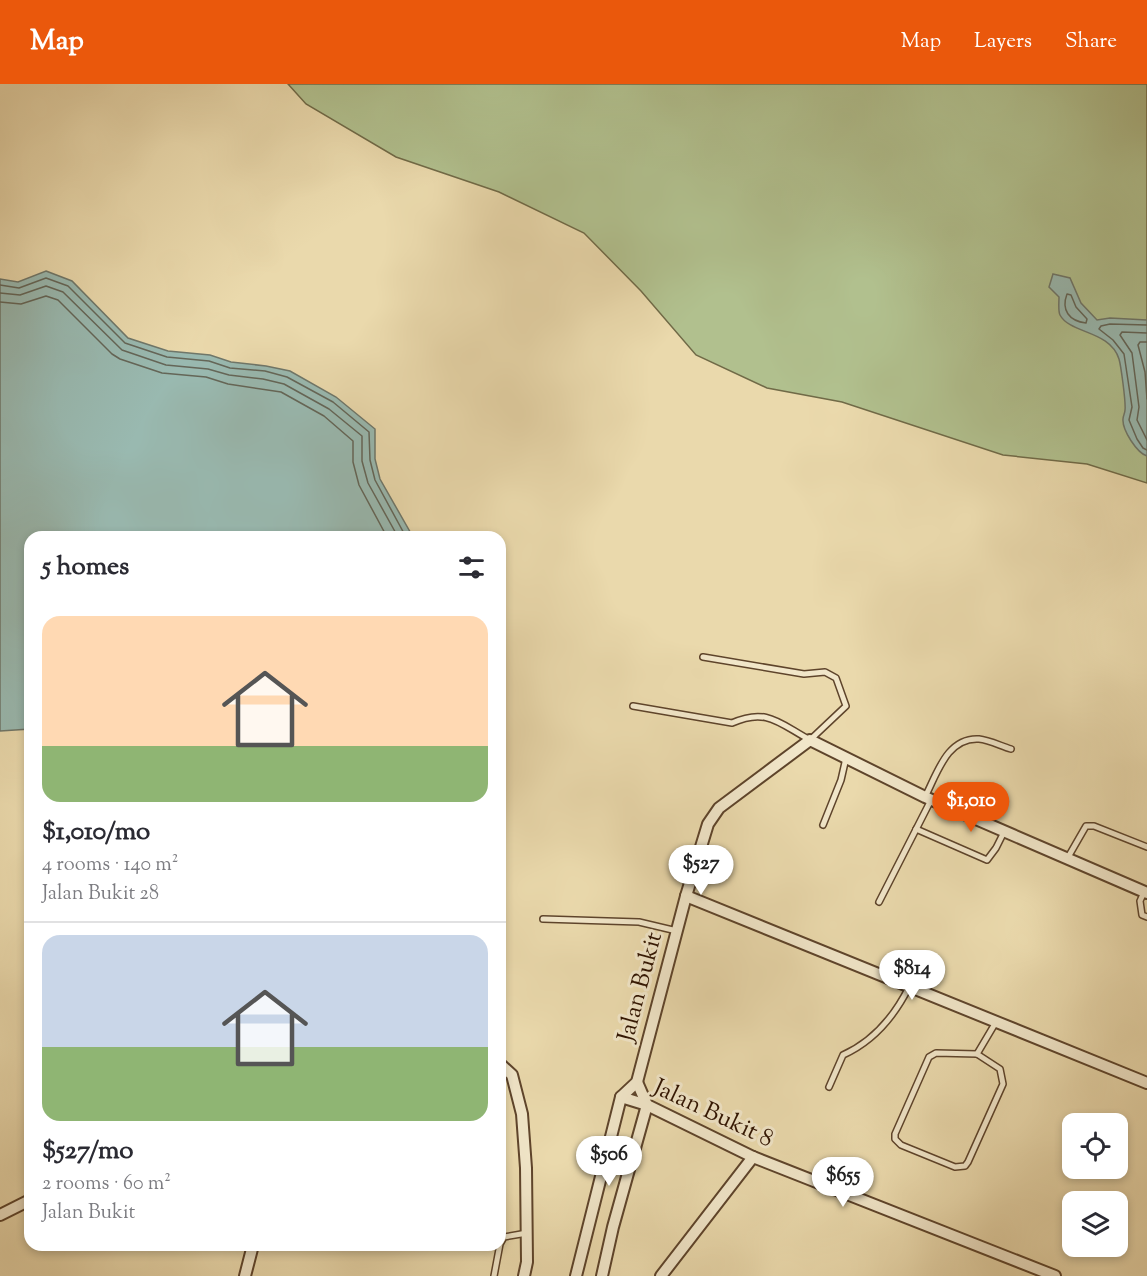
<!DOCTYPE html>
<meta charset="utf-8">
<style>
:root{--surface:#fff;--page:#f7f7f7;--text:#2b2b33;--muted:#7c7c81;--line:#e1e1e2;--accent:#ea580c}
body{margin:0;font-family:"Sorts Mill Goudy",serif;background:var(--page);color:var(--text);height:100vh;display:flex;flex-direction:column;font-size:22px;white-space:nowrap}
*{box-sizing:border-box;margin:0}
p{font-size:20px;color:var(--muted)}
.icon{flex:none;width:33px;height:33px;fill:none;stroke:currentColor;stroke-width:2;stroke-linecap:round;stroke-linejoin:round}
.map{position:relative;flex:1;overflow:hidden}
.details{position:absolute;left:24px;top:447px;width:482px;height:720px;display:flex;flex-direction:column;background:var(--surface);border-radius:18px;box-shadow:0 3px 9px #0003}
.details>*{flex:none}
.fabs{position:absolute;left:1062px;top:1029px;display:grid;gap:12px}
.fabs a{display:grid;place-items:center;width:66px;height:66px;border-radius:12px;background:var(--surface);box-shadow:0 3px 9px #0003;font-size:30px}
.price{position:absolute;translate:-50% -51px;padding:0 14px;border-radius:21px;background:#fff;color:#222;font-size:20px;line-height:39px;filter:drop-shadow(0 2px 3px #0008)}
.price::after{content:'';position:absolute;left:50%;top:36px;width:18px;height:14px;margin-left:-9px;background:inherit;clip-path:polygon(0 0,100% 0,50% 100%)}
.price.selected{background:var(--accent);color:#fff}
ul{padding:0;list-style:none}
li{display:grid;align-content:center;gap:12px;height:318px;padding:0 18px}
li+li{border-top:2px solid var(--line)}
li span{display:grid;place-items:center;height:186px;border-radius:18px;color:#555}
li>.icon{margin-inline-start:auto}
span .icon{width:108px;height:108px;fill:#fffc;stroke-width:1}
li b{font-size:26px}
h2{display:flex;justify-content:space-between;align-items:center;height:72px;padding:0 18px;font-size:26px}
header{display:flex;align-items:center;gap:36px;box-sizing:border-box;height:84px;padding:0 30px;background:var(--accent);color:#fff}
header strong{font-size:28px}
nav{display:flex;gap:33px;margin-inline-start:auto;font-size:21px}
.map>svg:first-child{display:block}
.green{fill:#b1c08e;stroke:#706a47;stroke-width:1.5}
.water{fill:#99b9b0;stroke:#6f776a;stroke-width:1.5}
.lines{fill:none;stroke-linecap:round;stroke-linejoin:round}
.shore{stroke:#646658;stroke-width:1.5}
.lane-casing{stroke:#5e442b;stroke-width:8}
.street-casing{stroke:#5e442b;stroke-width:14}
.lane{stroke:#f1e6c9;stroke-width:5}
.street{stroke:#f1e6c9;stroke-width:10}
.labels{text-anchor:middle;dominant-baseline:central;stroke-width:6;stroke-linejoin:round;paint-order:stroke}
.street-label{font-size:24px;fill:#2f1300;stroke:#f1e6c9}
</style>
<header>
<strong>Map</strong>
<nav><a>Map</a><a>Layers</a><a>Share</a></nav>
</header>
<div class="map">
<svg width="1147" height="1192" viewBox="0 0 1147 1192">
<rect width="100%" height="100%" fill="#ead9ac"/>
<filter id="stains"><feTurbulence type="fractalNoise" baseFrequency=".00333" numOctaves="4"/><feColorMatrix values="0 0 0 0 .2 0 0 0 0 .09 0 0 0 0 .02 0 0 0 .5 -.17"/></filter>
<radialGradient id="worn" r=".72"><stop offset=".6" stop-color="#630" stop-opacity="0"/><stop offset="1" stop-color="#630" stop-opacity=".3"/></radialGradient>
<path class="green" d="M288 0H1147V399L1087 380 1003 371 842 318 767 304 696 271 641 207 584 149 499 108 396 73 306 20Z"/>
<g class="water">
<path d="M46 187 72 197 128 254 168 267 210 271 231 278 266 282 290 287 336 313 375 345V375L380 395 413 453H30V645L0 647V195L18 198Z"/>
<path d="M1053 190 1070 194 1081 219 1097 236 1110 234 1147 236V372C1137 369 1122 346 1123 335 1123 332 1125 329 1125 326 1126 319 1121 282 1119 275 1110 246 1070 250 1060 231 1058 227 1059 219 1059 213L1049 203Z"/>
</g>
<g class="lines">
<g class="shore">
<path d="M0 201 19 204 46 194 68 202 125 259 167 273 209 277 230 284 265 287 287 293 333 318 369 348 370 376 375 396 406 453"/>
<path d="M0 209 20 211 46 202 63 208 122 266 166 281 208 285 229 291 263 295 284 300 329 325 362 352V377L368 399 398 453"/>
<path d="M1067 210 1071 211 1076 223 1087 235 1086 239C1069 237 1061 226 1067 210Z"/>
<path d="M0 218 21 220 46 212 58 216 112 270 120 275 162 289 206 293 228 300 281 308 324 332 353 357V378L359 401 387 453"/>
<path d="M1147 241 1110 240 1101 242 1099 245 1113 256 1124 270 1132 323 1129 336 1137 355 1143 364 1147 366"/>
<path d="M1147 249 1122 248 1120 251 1132 269 1139 323 1137 336 1147 356"/>
<path d="M1147 258H1140L1138 261 1145 288 1147 315"/>
</g>
<defs>
<g id="lane">
<path d="M633 622 732 639C767 623 780 640 810 656L846 622 836 594 825 588 804 590 703 573"/>
<path d="M925 713C937 690 947 653 979 655 989 656 1001 662 1011 665"/>
<path d="M823 741 841 696 846 674"/>
<path d="M916 745 987 776 996 764 1004 748"/>
<path d="M1067 775 1086 742H1094L1147 763"/>
<path d="M1144 808 1140 817 1142 831 1147 833"/>
<path d="M879 818 931 716"/>
<path d="M543 835 639 838 677 847"/>
<path d="M936 969 977 970 1000 985 1003 1000 968 1078 965 1082 955 1083 901 1061 895 1055V1050L929 973Z"/>
<path d="M977 970 996 938"/>
<path d="M829 1003 843 971C874 957 894 933 909 903"/>
<path d="M494 1192 500 1160 504 1153 527 1149"/>
</g>
<g id="street">
<path d="M686 812 1147 999"/>
<path d="M500 980 512 991 522 1030 526 1084 527 1178 524 1192"/>
<path d="M621 1013 647 1021 753 1073 1055 1192"/>
<path d="M0 1131 30 1116"/>
<path d="M245 1192 253 1161"/>
<path d="M576 1192 621 1013 637 998 686 812 708 740 719 724 810 656 925 713 1147 809"/>
<path d="M602 1192 613 1143 647 1021 637 998"/>
<path d="M661 1192 753 1073"/>
</g>
</defs>
<use href="#lane" class="lane-casing"/>
<use href="#street" class="street-casing"/>
<use href="#lane" class="lane"/>
<use href="#street" class="street"/>
</g>
<g class="labels">
<g class="street-label">
<text transform="translate(641 903) rotate(-75)">Jalan Bukit</text>
<text transform="translate(713 1030) rotate(25)">Jalan Bukit 8</text>
</g>
</g>
<rect width="100%" height="100%" filter="url(#stains)"/>
<rect width="100%" height="100%" fill="url(#worn)"/>
</svg>
<div class="fabs">
<a><svg class="icon" aria-label="locate" viewBox="0 0 24 24"><circle cx="12" cy="12" r="6"/><path d="M12 2v4M12 18v4M2 12h4M18 12h4"/></svg></a>
<a><svg class="icon" aria-label="layers" viewBox="0 0 24 24"><path d="M12 4l9 5-9 5-9-5zM3 14l9 5 9-5"/></svg></a>
</div>
<b class="price selected" style="left:971px;top:749px">$1,010</b>
<b class="price" style="left:701px;top:812px">$527</b>
<b class="price" style="left:912px;top:917px">$814</b>
<b class="price" style="left:609px;top:1103px">$506</b>
<b class="price" style="left:843px;top:1124px">$655</b>
<section class="details">
<h2>5 homes<svg class="icon" aria-label="filters" viewBox="0 0 24 24"><path d="M4 7h16M4 17h16"/><circle cx="9" cy="7" r="2"/><circle cx="15" cy="17" r="2"/></svg></h2>
<ul>
<li><span style="background:linear-gradient(#ffd9b3 70%,#8fb573 0)"><svg class="icon" aria-label="home" viewBox="0 0 24 24"><path d="M3 11l9-7 9 7M6 9v11h12V9"/></svg></span><div><b>$1,010/mo</b><p>4 rooms · 140 m²</p><p>Jalan Bukit 28</p></div></li>
<li><span style="background:linear-gradient(#c9d6e8 60%,#8fb573 0)"><svg class="icon" aria-label="home" viewBox="0 0 24 24"><path d="M3 11l9-7 9 7M6 9v11h12V9"/></svg></span><div><b>$527/mo</b><p>2 rooms · 60 m²</p><p>Jalan Bukit</p></div></li>
</ul>
</section>
</div>
